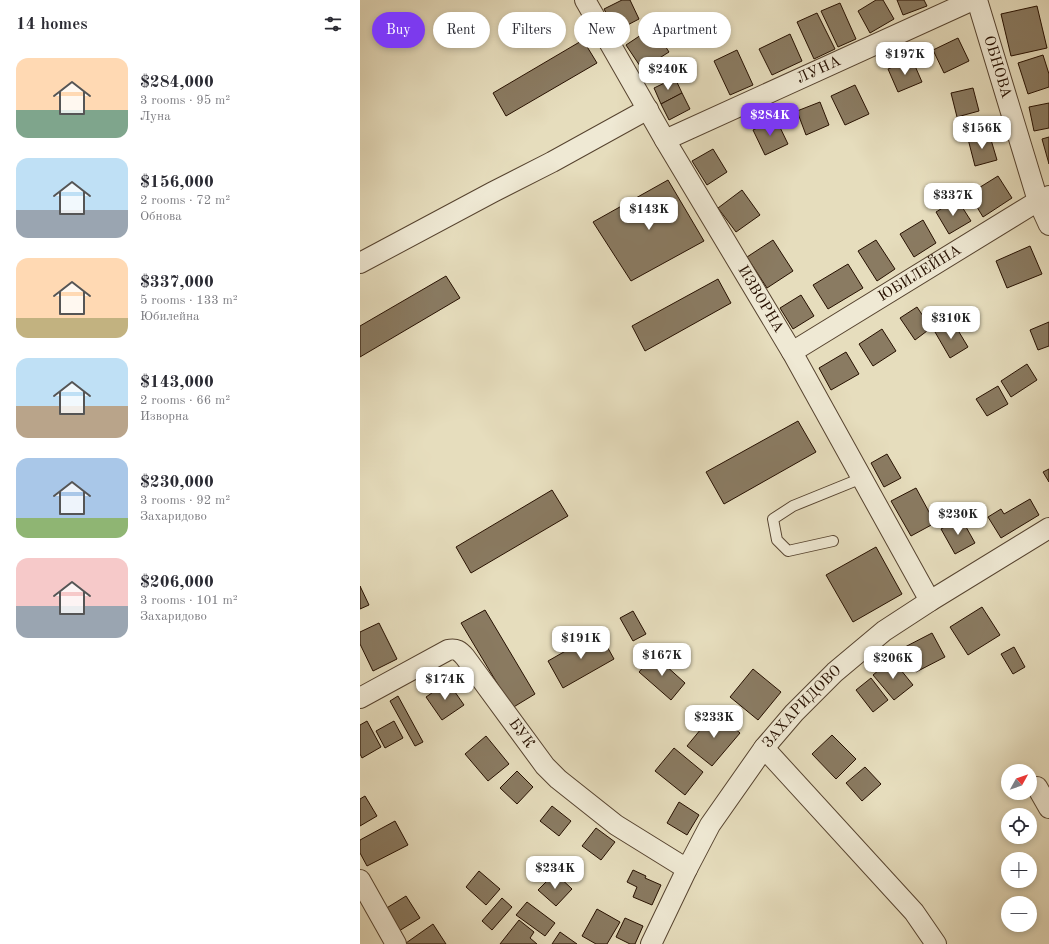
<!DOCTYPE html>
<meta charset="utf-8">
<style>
:root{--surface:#fff;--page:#f7f7f7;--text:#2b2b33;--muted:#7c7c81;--accent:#7c3aed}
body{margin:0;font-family:"Old Standard TT",serif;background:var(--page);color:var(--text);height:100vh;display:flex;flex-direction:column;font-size:15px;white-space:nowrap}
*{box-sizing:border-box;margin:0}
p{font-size:13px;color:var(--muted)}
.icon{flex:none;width:22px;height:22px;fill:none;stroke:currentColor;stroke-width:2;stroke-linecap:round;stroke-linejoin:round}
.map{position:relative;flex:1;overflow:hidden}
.sheet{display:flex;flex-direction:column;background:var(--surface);width:360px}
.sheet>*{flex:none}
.hud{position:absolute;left:12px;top:12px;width:380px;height:36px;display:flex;gap:8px}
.needle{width:26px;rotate:50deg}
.tools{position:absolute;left:641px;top:764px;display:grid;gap:8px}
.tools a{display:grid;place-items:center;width:36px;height:36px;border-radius:50%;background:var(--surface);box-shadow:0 2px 6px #0003;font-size:20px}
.price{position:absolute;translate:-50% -34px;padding:0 9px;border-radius:8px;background:#fff;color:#222;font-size:13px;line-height:26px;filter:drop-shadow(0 1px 2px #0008)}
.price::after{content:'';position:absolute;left:50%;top:24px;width:12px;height:9px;margin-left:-6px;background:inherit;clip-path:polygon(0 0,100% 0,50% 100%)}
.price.on{background:var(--accent);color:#fff}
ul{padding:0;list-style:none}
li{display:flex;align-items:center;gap:12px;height:100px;padding:0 16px}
li span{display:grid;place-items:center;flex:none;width:112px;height:80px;border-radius:12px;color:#555}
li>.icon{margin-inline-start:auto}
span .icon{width:48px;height:48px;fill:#fffc;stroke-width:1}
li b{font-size:17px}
h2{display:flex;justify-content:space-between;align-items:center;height:48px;padding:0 16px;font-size:17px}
.tag{padding:0 14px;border-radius:18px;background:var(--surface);box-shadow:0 2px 6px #0003;font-size:14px;line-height:36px}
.tag.on{background:var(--accent);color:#fff}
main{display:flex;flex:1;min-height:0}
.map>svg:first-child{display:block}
.building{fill:#8a7b62;stroke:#261000}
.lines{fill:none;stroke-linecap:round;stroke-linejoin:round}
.lane-casing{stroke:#56432f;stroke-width:12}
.street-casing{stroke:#56432f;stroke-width:22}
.lane{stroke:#efe9d4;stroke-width:10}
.street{stroke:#efe9d4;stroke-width:20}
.labels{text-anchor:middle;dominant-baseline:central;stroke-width:4;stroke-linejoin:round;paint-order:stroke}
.street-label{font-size:15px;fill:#261000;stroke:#efe9d4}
</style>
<main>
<section class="sheet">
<h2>14 homes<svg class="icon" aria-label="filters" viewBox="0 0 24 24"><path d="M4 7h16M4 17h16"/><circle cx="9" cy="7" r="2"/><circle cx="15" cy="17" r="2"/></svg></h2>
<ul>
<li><span style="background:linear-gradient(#ffd9b3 65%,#7fa58c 0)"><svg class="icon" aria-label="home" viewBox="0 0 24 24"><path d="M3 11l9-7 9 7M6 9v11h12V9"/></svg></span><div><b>$284,000</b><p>3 rooms · 95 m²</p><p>Луна</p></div></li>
<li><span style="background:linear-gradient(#bfe0f5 65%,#9aa5b1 0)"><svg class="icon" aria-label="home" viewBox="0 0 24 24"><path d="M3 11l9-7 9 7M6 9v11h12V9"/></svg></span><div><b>$156,000</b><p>2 rooms · 72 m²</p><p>Обнова</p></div></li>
<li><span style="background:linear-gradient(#ffd9b3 75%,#c2b280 0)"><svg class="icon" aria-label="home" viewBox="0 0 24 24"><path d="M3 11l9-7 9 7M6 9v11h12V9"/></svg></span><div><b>$337,000</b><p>5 rooms · 133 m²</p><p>Юбилейна</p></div></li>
<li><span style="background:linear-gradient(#bfe0f5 60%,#b9a48a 0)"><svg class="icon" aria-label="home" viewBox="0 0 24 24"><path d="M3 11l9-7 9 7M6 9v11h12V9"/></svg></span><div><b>$143,000</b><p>2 rooms · 66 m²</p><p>Изворна</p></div></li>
<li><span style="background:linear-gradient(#a9c7e8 75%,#8fb573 0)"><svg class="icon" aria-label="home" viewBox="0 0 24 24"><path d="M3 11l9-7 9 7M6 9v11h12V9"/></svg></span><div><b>$230,000</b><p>3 rooms · 92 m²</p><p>Захаридово</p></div></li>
<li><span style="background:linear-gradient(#f6c9c9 60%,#9aa5b1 0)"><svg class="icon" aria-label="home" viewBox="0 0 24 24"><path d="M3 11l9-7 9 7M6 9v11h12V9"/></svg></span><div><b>$206,000</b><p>3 rooms · 101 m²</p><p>Захаридово</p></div></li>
</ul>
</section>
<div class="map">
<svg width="689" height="944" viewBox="0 0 689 944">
<rect width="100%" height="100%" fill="#e6ddbd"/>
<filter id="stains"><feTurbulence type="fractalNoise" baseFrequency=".005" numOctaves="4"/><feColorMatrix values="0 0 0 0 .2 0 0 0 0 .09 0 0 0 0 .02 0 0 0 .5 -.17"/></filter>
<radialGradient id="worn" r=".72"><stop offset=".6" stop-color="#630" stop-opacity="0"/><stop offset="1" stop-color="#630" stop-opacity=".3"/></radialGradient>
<g class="building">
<path d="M262 0H270L279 19 256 31 244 9Z"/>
<path d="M516 0H523L534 19 510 33 498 11Z"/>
<path d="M537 0H564L567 6 543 15Z"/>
<path d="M480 3 496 39 478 47 461 11Z"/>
<path d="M677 6 687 48 651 56 641 14Z"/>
<path d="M457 13 475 49 454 59 437 22Z"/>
<path d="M293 27 309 52 282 69 266 45Z"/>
<path d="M430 34 442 61 412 75 399 49Z"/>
<path d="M598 38 609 61 584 73 573 50Z"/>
<path d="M223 40 237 63 146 116 133 93Z"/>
<path d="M377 50 393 85 370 95 354 61Z"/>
<path d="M683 55 689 74V87L668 94 658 63Z"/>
<path d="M552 59 562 82 538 92 528 69Z"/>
<path d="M315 78 322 93 301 104 294 88Z"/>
<path d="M495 85 509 114 485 125 471 96Z"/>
<path d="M613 88 619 111 597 117 591 93Z"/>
<path d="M322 93 330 109 309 120 301 104Z"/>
<path d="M460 102 469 125 446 135 437 111Z"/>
<path d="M689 103V128L674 131 669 107Z"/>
<path d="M416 119 428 144 405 155 393 130Z"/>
<path d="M629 133 637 160 615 166 608 139Z"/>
<path d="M689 137V164L682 139Z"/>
<path d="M353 149 367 172 347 185 332 161Z"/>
<path d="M638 176 652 198 623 217 609 194Z"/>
<path d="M308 180 344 241 271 281 233 222Z"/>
<path d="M382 190 400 215 376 232 358 208Z"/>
<path d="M597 199 611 221 589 234 576 212Z"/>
<path d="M563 220 576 243 554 257 540 234Z"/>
<path d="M413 240 433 271 407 288 387 257Z"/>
<path d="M516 240 535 269 517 281 498 251Z"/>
<path d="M670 246 682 274 647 288 636 261Z"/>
<path d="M488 264 503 288 468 309 453 285Z"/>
<path d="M86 276 100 298 0 357V326Z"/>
<path d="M358 279 371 303 285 351 272 326Z"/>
<path d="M441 295 454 316 433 329 420 308Z"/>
<path d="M557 307 571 328 555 340 540 318Z"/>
<path d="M593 322 608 347 590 358 575 332Z"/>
<path d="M689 322V346L678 350 670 330Z"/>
<path d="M522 329 536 351 513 366 499 344Z"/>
<path d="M486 352 499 374 471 390 459 368Z"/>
<path d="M667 364 677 380 651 397 641 381Z"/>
<path d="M638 386 648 404 627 416 616 399Z"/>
<path d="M438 421 456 452 364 504 346 472Z"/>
<path d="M527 454 541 478 524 487 511 463Z"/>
<path d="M689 469V482L683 472Z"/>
<path d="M556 488 575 523 551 536 531 501Z"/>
<path d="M192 490 208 516 111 573 96 547Z"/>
<path d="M670 499 679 515 641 538 628 517 641 509 644 514Z"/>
<path d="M601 518 615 543 595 554 581 529Z"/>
<path d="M516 547 542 594 493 622 466 575Z"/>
<path d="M0 586 9 605 0 609Z"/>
<path d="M622 607 640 635 608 655 590 627Z"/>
<path d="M125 610 175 694 152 708 101 623Z"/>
<path d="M273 611 286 634 273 641 260 618Z"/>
<path d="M19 623 37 659 13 671 0 644V632Z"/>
<path d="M239 632 254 659 203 688 188 661Z"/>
<path d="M572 633 585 657 556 672 543 648Z"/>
<path d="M654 647 665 667 653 674 641 654Z"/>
<path d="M294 655 325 683 311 700 279 672Z"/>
<path d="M532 659 553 685 534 700 513 675Z"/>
<path d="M393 669 421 692 398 720 370 697Z"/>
<path d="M511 678 528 700 513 712 496 690Z"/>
<path d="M88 682 104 705 82 720 66 697Z"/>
<path d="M38 696 63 742 55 746 30 701Z"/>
<path d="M355 712 380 733 352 766 327 746Z"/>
<path d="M7 721 21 747 2 758 0 754V725Z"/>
<path d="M34 721 43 738 25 748 16 731Z"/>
<path d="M472 735 496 759 476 779 452 754Z"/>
<path d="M126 736 149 764 128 781 105 754Z"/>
<path d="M314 748 343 772 325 795 295 771Z"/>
<path d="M505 767 521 784 502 801 486 783Z"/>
<path d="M157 771 173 787 157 804 140 788Z"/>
<path d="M5 796 17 816 0 826V799Z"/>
<path d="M319 802 339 815 327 835 307 823Z"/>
<path d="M192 806 211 821 199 836 180 821Z"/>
<path d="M35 821 48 845 7 866 0 853V840Z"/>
<path d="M236 828 255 842 241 860 222 846Z"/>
<path d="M273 870 286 876 285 878 301 885 292 905 273 897 277 887 267 882Z"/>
<path d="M119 871 140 889 126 905 106 887Z"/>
<path d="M195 873 212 889 196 906 178 890Z"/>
<path d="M46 896 60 918 39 931 25 909Z"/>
<path d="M142 898 152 907 132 930 122 921Z"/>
<path d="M167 902 195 923 185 936 156 915Z"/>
<path d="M237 909 260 922 247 944H236L222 936Z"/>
<path d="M265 918 283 926 275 944H270L256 937Z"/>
<path d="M159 920 174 932 170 938 177 944H140Z"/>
<path d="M73 924 86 944H47L46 943Z"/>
<path d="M200 932 217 944H192Z"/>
</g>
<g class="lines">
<defs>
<path id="lane" d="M473 541 428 551 417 540 413 519 433 506 502 478"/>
<g id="street">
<path id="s1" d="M225 0 305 140 432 352 570 601"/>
<path id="s2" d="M617 0 678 201 689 225"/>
<path id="s3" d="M305 140 613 0"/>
<path d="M0 263 133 192 192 162 288 109"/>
<path id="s4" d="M432 352 678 201 689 196"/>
<path id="s5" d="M0 698 88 650C96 648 100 651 105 657L185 766 198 779 256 825 327 869"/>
<path d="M404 748 554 912 576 944"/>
<path d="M677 787 689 808"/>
<path d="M0 880 36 944"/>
<path id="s6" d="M291 944 327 869 350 825 404 748 434 713 475 672 524 631 570 601 689 528"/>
</g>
</defs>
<use href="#lane" class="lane-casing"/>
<use href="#street" class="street-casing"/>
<use href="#lane" class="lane"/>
<use href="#street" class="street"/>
</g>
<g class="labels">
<g class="street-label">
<text stroke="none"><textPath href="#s2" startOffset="70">ОБНОВА</textPath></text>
<text stroke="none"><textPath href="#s3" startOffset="169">ЛУНА</textPath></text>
<text stroke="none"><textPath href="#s4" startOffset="150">ЮБИЛЕЙНА</textPath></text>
<text stroke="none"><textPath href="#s1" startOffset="347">ИЗВОРНА</textPath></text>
<text stroke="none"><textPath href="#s6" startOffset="283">ЗАХАРИДОВО</textPath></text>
<text stroke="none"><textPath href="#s5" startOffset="215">БУК</textPath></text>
</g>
</g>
<rect width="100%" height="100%" filter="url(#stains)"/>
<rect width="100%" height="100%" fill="url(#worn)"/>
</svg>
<div class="tools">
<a><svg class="needle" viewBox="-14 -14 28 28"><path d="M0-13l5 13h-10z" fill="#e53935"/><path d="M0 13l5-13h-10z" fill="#7c7c81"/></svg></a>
<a><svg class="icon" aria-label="locate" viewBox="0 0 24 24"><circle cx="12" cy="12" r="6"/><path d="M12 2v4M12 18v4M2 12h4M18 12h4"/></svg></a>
<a>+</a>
<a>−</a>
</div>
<b class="price" style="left:545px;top:76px">$197K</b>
<b class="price" style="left:308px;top:91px">$240K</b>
<b class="price on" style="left:410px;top:137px">$284K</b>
<b class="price" style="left:622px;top:150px">$156K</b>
<b class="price" style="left:593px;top:217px">$337K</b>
<b class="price" style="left:289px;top:231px">$143K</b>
<b class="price" style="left:591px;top:340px">$310K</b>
<b class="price" style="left:598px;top:536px">$230K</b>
<b class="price" style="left:221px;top:660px">$191K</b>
<b class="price" style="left:302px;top:677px">$167K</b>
<b class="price" style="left:533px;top:680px">$206K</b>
<b class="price" style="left:85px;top:701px">$174K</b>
<b class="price" style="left:354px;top:739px">$233K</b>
<b class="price" style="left:195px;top:890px">$234K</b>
<div class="hud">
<a class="tag on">Buy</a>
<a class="tag">Rent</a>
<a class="tag">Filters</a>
<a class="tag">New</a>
<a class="tag">Apartment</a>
</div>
</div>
</main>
